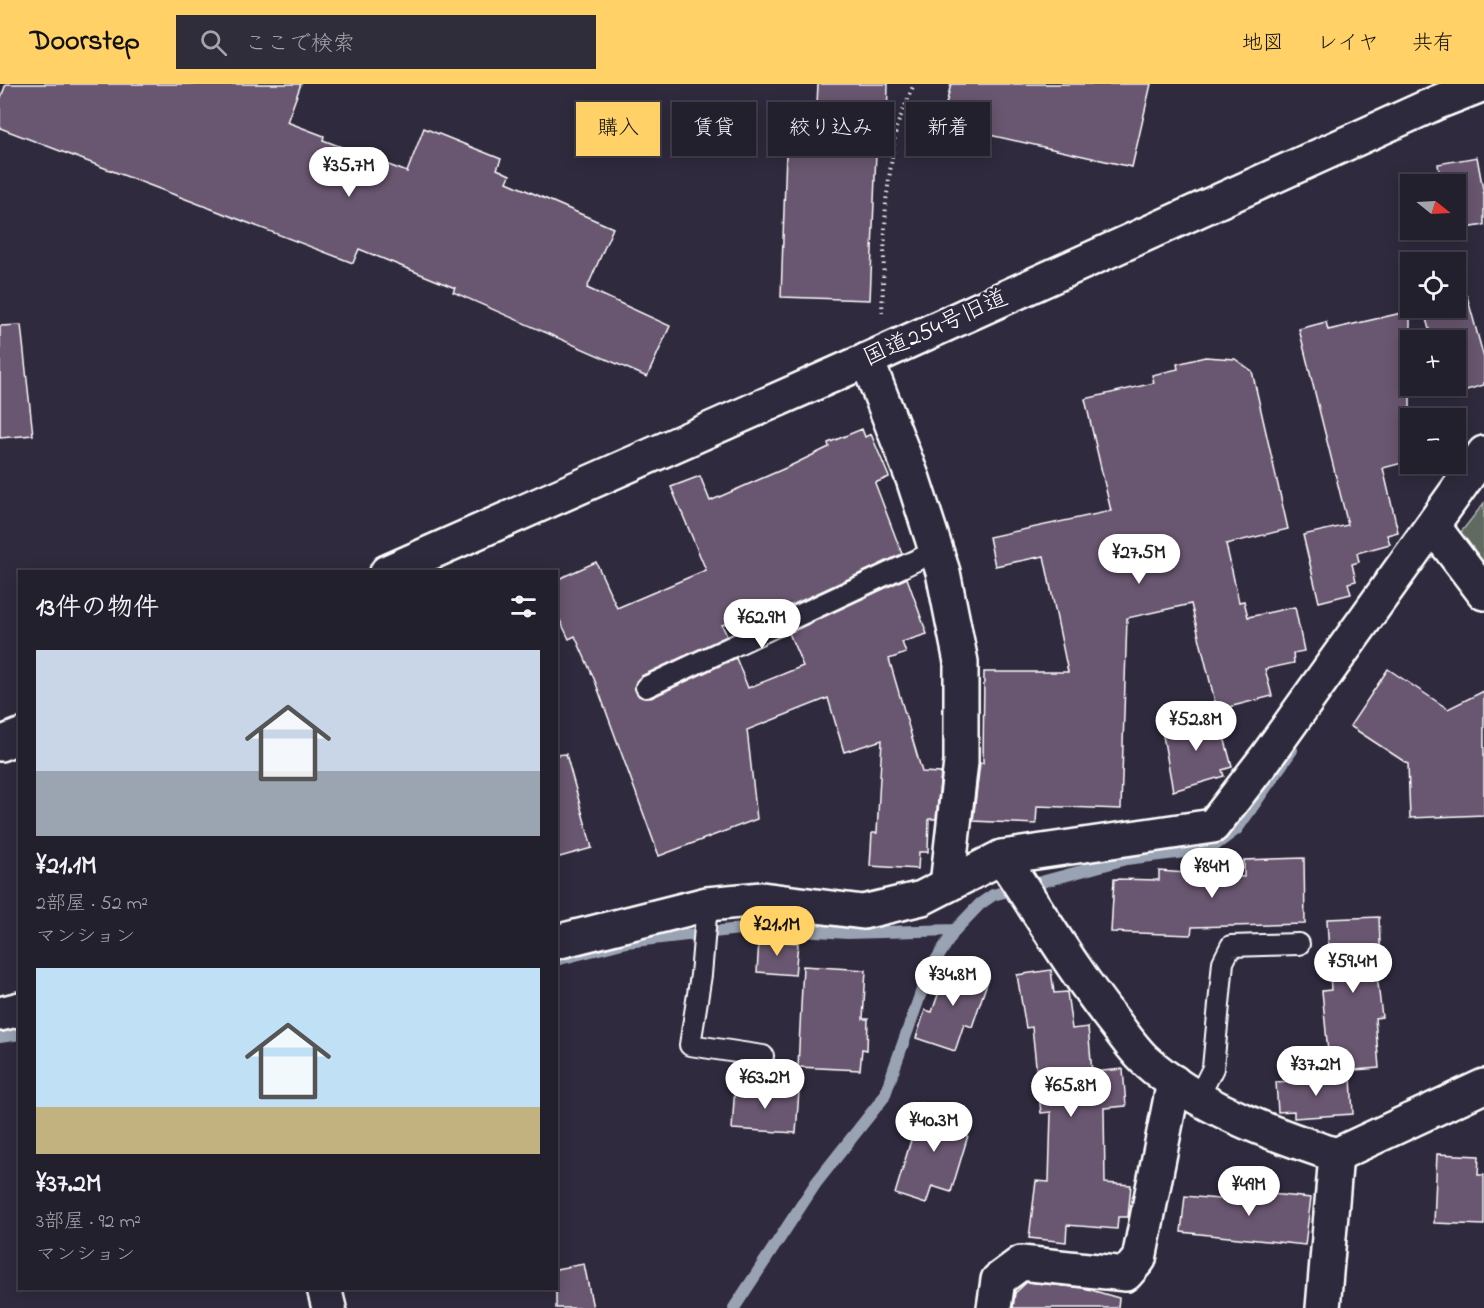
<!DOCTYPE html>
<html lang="ja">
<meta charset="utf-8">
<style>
:root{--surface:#23202e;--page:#2f2d3a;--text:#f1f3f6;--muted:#a3a3aa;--line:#403e4a;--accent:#ffd166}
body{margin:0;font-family:"Indie Flower","Klee One",sans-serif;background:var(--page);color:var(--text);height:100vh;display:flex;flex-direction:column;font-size:22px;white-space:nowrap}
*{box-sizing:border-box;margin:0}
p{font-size:20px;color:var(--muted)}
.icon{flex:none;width:33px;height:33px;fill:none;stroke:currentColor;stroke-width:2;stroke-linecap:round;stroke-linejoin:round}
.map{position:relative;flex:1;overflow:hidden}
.side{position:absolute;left:18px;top:486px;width:540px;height:720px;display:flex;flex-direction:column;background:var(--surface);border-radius:0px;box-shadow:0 3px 15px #0003,0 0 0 2px var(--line)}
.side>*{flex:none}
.top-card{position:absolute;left:576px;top:18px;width:570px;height:54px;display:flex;gap:12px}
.needle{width:39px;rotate:108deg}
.buttons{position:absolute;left:1400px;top:90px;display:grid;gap:12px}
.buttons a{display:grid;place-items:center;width:66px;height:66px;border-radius:0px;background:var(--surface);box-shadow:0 3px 15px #0003,0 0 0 2px var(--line);font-size:30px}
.price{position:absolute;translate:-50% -51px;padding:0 14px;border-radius:21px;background:#fff;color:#222;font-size:20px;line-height:39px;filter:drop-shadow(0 2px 3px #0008)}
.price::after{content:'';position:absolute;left:50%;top:36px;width:18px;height:14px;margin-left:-9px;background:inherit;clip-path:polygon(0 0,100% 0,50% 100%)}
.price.active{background:var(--accent);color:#111}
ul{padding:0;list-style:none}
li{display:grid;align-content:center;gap:12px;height:318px;padding:0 18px}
li span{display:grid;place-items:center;height:186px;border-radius:0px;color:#555}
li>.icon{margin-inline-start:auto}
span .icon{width:108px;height:108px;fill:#fffc;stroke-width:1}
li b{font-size:26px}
h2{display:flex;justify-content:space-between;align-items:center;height:72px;padding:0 18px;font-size:26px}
.pill{padding:0 21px;border-radius:0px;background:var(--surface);box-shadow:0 3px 15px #0003,0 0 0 2px var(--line);font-size:21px;line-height:54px}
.pill.active{background:var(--accent);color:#111}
header{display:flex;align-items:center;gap:36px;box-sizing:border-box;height:84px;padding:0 30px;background:var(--accent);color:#111}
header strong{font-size:28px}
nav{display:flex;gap:33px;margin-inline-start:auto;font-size:21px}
.search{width:420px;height:54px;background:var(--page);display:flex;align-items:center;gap:15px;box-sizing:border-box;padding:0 21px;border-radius:0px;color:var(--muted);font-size:22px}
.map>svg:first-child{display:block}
.green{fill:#606b60;stroke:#b0b5b0;stroke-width:1.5}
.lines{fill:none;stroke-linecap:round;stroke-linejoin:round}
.stream{stroke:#9aa3b3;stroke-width:12}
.building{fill:#69566f;stroke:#fff;stroke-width:1.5}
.service-casing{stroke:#fff;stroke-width:24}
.minor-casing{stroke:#fff;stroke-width:38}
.tertiary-casing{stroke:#fff;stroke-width:38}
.path{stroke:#fff;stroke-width:4;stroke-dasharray:1.5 4.5;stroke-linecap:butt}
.service{stroke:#2f2a3d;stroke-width:20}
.minor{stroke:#2f2a3d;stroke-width:33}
.tertiary{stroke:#2f2a3d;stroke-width:33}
.labels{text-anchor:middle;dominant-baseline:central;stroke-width:5;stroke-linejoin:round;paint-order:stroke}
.street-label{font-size:24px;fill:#fff;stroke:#2f2a3d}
</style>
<header>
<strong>Doorstep</strong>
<div class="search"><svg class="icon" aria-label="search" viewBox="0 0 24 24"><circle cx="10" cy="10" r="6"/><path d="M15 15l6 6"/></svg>ここで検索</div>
<nav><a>地図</a><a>レイヤ</a><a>共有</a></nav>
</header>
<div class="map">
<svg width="1484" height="1224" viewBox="0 0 1484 1224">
<rect width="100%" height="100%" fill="#2f2a3d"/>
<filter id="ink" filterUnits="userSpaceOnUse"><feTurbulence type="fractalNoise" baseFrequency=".0167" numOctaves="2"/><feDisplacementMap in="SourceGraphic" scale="12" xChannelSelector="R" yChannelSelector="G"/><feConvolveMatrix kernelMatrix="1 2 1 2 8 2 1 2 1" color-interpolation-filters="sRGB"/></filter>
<g filter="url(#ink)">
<path class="green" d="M1484 419V488L1458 452Z"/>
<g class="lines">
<g class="stream">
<path d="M556 876 626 858 757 843 847 849 955 846 980 820 993 811 1126 775 1210 765 1237 745 1292 666"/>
<path d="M0 953 20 950"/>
<path d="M734 1224 816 1099 884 1013 928 889 955 846"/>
</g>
</g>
<g class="building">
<path d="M6 0H301L287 38 324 52 323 56 407 88 424 44 501 75 497 85 510 91 507 98 613 144 587 204 670 242 647 293 453 208 455 204 359 165 353 179 0 44V16Z"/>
<path d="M818 0H888L887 44H877L870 216 781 213 787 39 816 40Z"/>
<path d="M951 0H1151L1132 83 941 40Z"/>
<path d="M1477 73 1484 111V141L1449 147 1455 146V100H1441L1438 80Z"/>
<path d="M1467 212 1484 274V301L1449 311 1446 302H1455V256H1432L1423 224H1455V215Z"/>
<path d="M1410 227V377L1383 384 1398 448 1387 451 1390 460 1357 469 1359 478 1352 480 1356 497 1348 499 1351 510 1319 518 1303 451 1348 441 1299 245 1326 238 1328 246Z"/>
<path d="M21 241 33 351 0 354V242Z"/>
<path d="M1205 273 1235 275 1252 287 1288 445 1226 460 1239 518 1244 517 1248 533 1295 523 1304 567 1293 569 1294 579 1265 585 1272 612 1217 626 1191 520 1127 534 1121 725 1037 722 1036 740 973 737 980 679H983L984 588H1068L1044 472 995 482 989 453 1111 427 1085 315 1154 299 1152 291 1178 285 1177 280Z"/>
<path d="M862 345 865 353 871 350 889 393 875 399 902 470 779 527 776 519 722 541 727 552 641 592 634 603 639 612 651 614 736 574 748 604 803 582 789 549 907 494 927 550 902 558 906 569 889 575 922 688 941 689 936 735H929L928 768H919L918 785 870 782 872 749H877L882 656 844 668 828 614 747 646 757 735 659 772 595 597 575 552 569 555 556 528V496L596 478 617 524 706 486 671 403 700 392 710 417 788 383 829 363 828 359Z"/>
<path d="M1388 585 1448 625 1484 607V731L1410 734 1408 680 1350 642Z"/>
<path d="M1218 630 1232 683 1222 686 1224 692 1173 707 1162 646Z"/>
<path d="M566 670 592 764 556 774V671Z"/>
<path d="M1304 774 1305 840 1192 843 1191 851 1111 848 1114 795 1159 796V787L1244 793V776Z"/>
<path d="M1379 833 1381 883H1376L1382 933 1375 934 1379 984 1330 988 1322 907 1331 906 1327 835Z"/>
<path d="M759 856 798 859 795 891 757 888Z"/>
<path d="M949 879 989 893 972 943 964 940 955 967 916 954 925 926 932 928Z"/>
<path d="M803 882 866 886 863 935H868L867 966 862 965 860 986 798 983Z"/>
<path d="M1051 886 1054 909 1067 908 1072 945 1088 943 1092 988 1123 985 1126 1022 1104 1024 1105 1099 1131 1101 1128 1133H1118L1117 1145 1067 1141 1066 1158 1029 1154 1036 1097 1049 1098 1051 1028 1041 1029 1032 943 1026 944 1017 891Z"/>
<path d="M1351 993 1353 1030 1294 1034V1027L1278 1028 1276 998Z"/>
<path d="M735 1002 799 1007 796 1049 732 1045Z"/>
<path d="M922 1019 973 1035 951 1108 932 1102 926 1120 895 1110Z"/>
<path d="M1437 1070 1479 1072 1478 1091H1484V1141L1434 1139Z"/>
<path d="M1231 1106 1311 1114 1305 1161 1181 1148 1185 1112 1230 1116Z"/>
<path d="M584 1180 593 1224H556V1185Z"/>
<path d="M1027 1198 1084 1204 1119 1214 1118 1224H1013L1015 1209Z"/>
</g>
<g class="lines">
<defs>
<g id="service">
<path d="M646 603 936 467"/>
<path d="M707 820 701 891 690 961 763 972"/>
<path d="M1199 1012 1213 984 1223 878 1231 862 1299 860"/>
</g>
<g id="minor">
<path d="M867 276 913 395 943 488 961 578V678L947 801"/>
<path d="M1433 442 1484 509"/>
<path d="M1002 773C1039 828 1073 886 1114 938 1124 951 1134 966 1146 977 1197 1023 1272 1050 1336 1071L1484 1002"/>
<path d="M556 858 707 820 762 815 863 828 922 814 1002 773 1213 742 1265 675 1484 369"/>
<path d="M0 930 20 925"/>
<path d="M324 1204 329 1224"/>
<path d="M994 1224 998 1196 1021 1179 1126 1190 1139 1175 1174 998"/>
<path d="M1323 1224 1336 1071"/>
</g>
<g id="tertiary">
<path d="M387 488 867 276 1438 18 1484 0"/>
<path d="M0 660 20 652"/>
</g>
</defs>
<use href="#service" class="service-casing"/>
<use href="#minor" class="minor-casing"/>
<use href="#tertiary" class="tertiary-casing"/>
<path class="path" d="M882 229 886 117 896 44 914 0"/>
<use href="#service" class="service"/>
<use href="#minor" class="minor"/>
<use href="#tertiary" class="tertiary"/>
</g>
</g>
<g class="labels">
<g class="street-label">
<text transform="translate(936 245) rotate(-24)">国道254号旧道</text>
</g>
</g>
</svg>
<div class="buttons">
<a><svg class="needle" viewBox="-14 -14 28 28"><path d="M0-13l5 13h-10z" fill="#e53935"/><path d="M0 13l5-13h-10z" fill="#a3a3aa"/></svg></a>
<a><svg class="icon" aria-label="locate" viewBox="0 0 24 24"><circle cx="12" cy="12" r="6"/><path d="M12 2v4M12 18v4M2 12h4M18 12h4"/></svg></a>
<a>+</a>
<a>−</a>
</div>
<b class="price" style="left:349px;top:114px">¥35.7M</b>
<b class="price" style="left:1139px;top:501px">¥27.5M</b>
<b class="price" style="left:762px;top:566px">¥62.9M</b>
<b class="price" style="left:1196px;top:668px">¥52.8M</b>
<b class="price" style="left:1212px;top:815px">¥84M</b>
<b class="price active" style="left:777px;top:873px">¥21.1M</b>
<b class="price" style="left:1353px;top:910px">¥59.4M</b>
<b class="price" style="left:953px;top:923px">¥34.8M</b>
<b class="price" style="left:1316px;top:1013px">¥37.2M</b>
<b class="price" style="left:765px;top:1026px">¥63.2M</b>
<b class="price" style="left:1071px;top:1034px">¥65.8M</b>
<b class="price" style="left:934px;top:1069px">¥40.3M</b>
<b class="price" style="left:1249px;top:1133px">¥49M</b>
<div class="top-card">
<a class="pill active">購入</a>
<a class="pill">賃貸</a>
<a class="pill">絞り込み</a>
<a class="pill">新着</a>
</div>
<section class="side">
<h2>13件の物件<svg class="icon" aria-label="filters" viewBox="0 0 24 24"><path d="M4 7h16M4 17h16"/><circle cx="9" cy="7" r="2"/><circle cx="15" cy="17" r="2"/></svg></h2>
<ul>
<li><span style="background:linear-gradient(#c9d6e8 65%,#9aa5b1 0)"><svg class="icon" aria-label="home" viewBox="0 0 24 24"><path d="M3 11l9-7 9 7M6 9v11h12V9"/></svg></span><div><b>¥21.1M</b><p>2部屋 · 52 m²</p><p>マンション</p></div></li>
<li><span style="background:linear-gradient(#bfe0f5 75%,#c2b280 0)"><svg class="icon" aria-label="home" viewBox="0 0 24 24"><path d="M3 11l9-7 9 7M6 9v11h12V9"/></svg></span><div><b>¥37.2M</b><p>3部屋 · 92 m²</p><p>マンション</p></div></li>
</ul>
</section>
</div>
